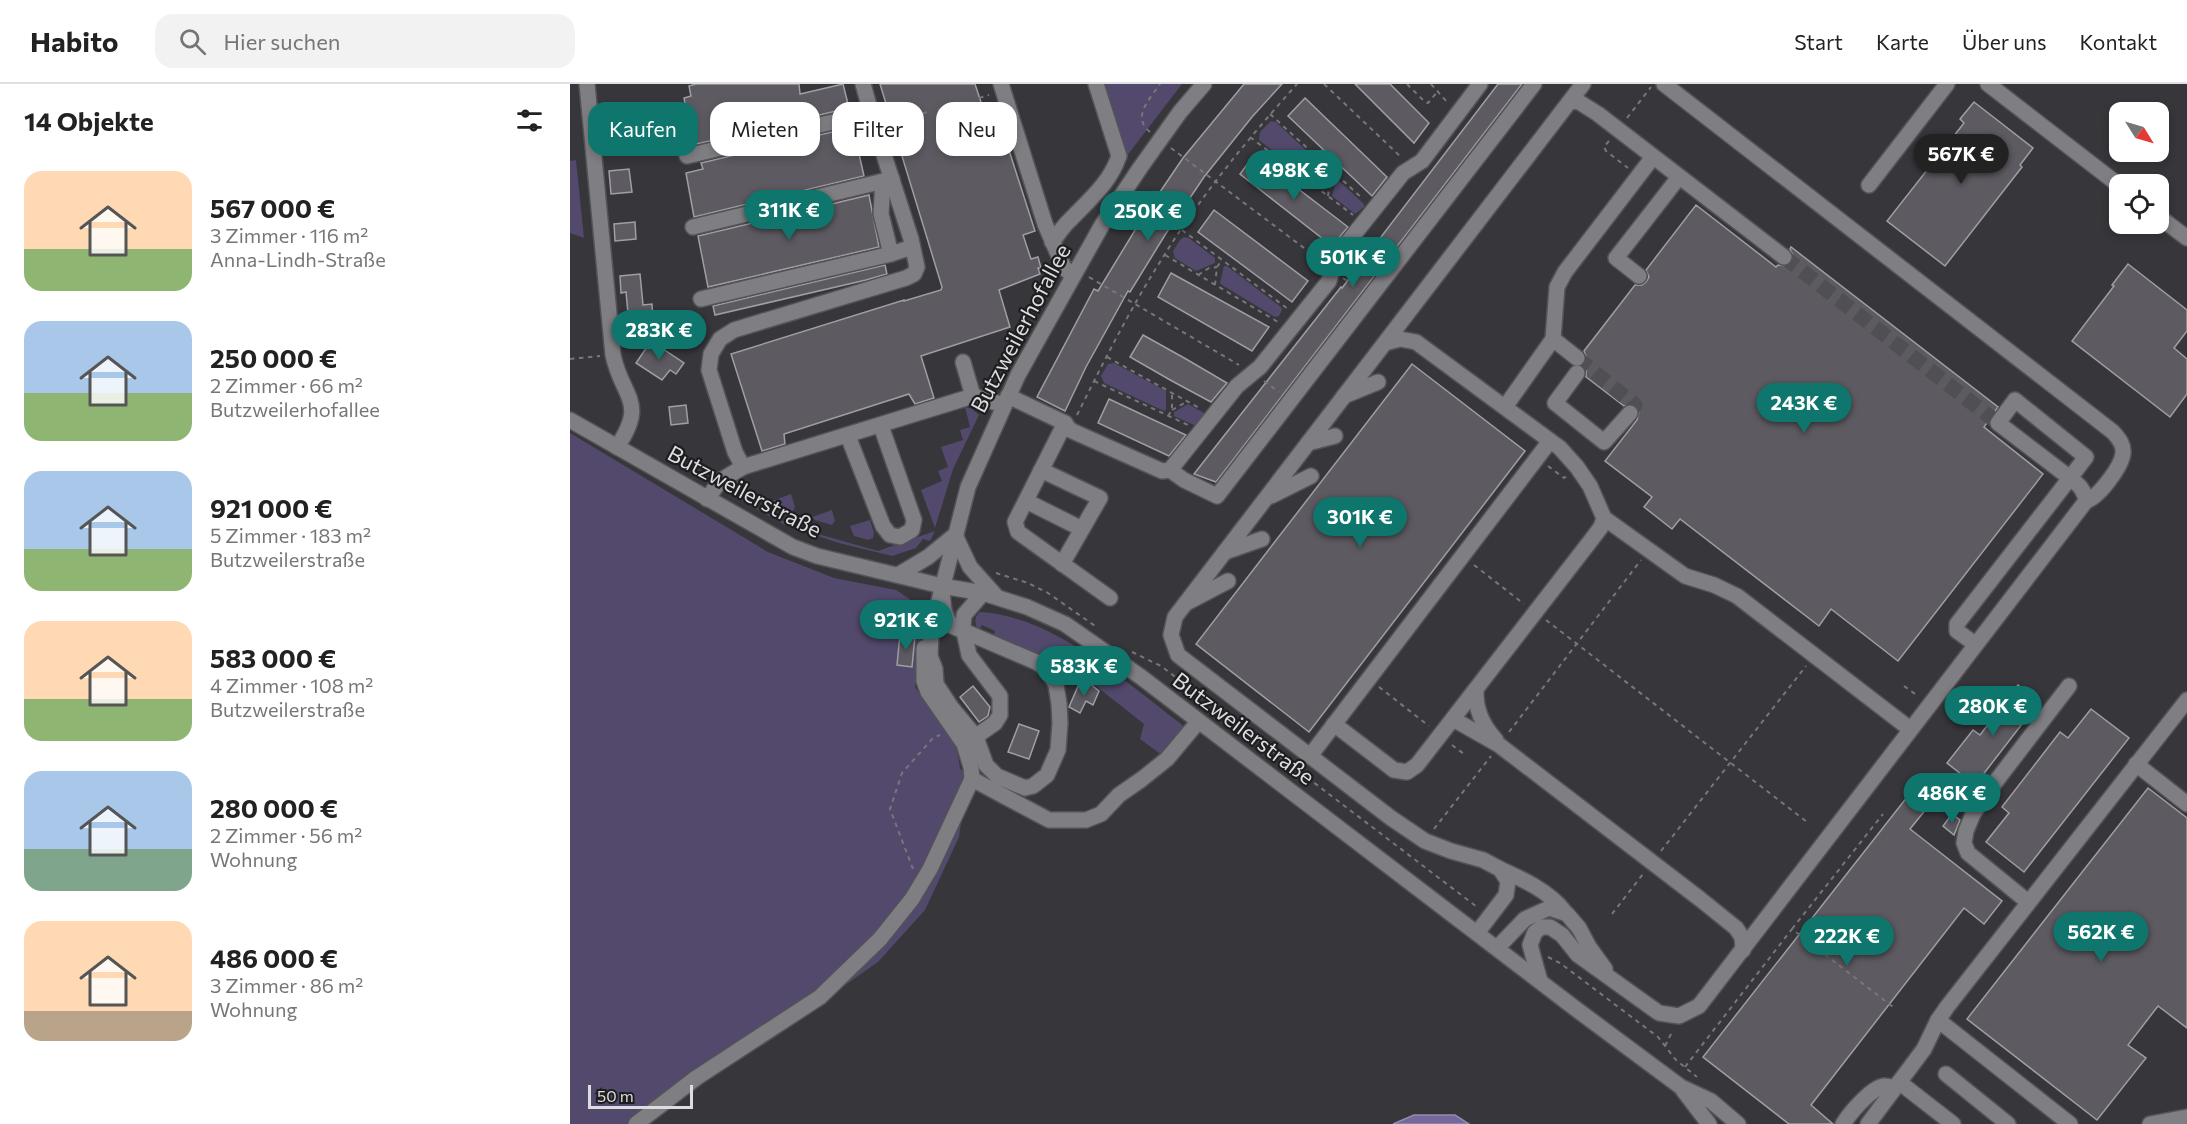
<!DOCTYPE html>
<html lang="de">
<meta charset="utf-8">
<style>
:root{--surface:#fff;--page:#f2f2f2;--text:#222;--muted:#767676;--line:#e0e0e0;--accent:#0f766e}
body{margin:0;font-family:Commissioner,sans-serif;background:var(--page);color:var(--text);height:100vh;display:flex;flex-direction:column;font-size:22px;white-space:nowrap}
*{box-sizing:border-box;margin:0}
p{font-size:20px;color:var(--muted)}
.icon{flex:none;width:33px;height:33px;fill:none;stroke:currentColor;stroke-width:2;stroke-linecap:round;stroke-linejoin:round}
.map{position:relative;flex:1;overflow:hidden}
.drawer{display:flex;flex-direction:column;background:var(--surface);width:570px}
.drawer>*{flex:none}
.guide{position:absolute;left:18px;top:18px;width:570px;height:54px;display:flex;gap:12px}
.needle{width:39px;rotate:127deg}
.buttons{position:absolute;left:1539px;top:18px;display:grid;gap:12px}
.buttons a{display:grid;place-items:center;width:60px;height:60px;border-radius:12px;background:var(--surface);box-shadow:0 3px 9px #0003;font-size:30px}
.scale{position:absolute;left:18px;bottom:15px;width:105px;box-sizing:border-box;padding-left:6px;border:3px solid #dddcdf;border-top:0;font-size:16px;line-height:21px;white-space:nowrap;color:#dddcdf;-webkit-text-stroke:4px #1e1e20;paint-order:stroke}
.price{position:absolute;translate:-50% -51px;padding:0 14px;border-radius:21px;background:var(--accent);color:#fff;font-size:20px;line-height:39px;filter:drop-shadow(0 2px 3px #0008)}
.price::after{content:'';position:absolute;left:50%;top:36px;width:18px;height:14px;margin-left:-9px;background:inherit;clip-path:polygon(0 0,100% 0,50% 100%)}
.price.selected{background:#222;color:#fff}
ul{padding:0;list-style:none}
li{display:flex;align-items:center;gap:18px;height:150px;padding:0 24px}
li span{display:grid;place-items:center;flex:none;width:168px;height:120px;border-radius:18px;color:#555}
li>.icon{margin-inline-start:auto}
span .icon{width:72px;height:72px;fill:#fffc;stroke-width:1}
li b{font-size:26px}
h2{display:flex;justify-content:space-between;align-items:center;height:72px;padding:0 24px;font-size:26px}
.tag{padding:0 21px;border-radius:18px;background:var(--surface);box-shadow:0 3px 9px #0003;font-size:21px;line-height:54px}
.tag.selected{background:var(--accent);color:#fff}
header{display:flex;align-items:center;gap:36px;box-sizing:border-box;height:84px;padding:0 30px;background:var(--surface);border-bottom:2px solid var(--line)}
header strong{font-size:28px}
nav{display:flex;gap:33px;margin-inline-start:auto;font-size:21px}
.search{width:420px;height:54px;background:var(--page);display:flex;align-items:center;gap:15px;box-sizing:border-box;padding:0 21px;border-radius:18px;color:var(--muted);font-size:22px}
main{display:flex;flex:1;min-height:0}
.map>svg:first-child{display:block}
.green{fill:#52496c}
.water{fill:#75699b;stroke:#948caf;stroke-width:1.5}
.building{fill:#5d5b61;stroke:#9f9ea3;stroke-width:1.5}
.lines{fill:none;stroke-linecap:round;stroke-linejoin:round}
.minor-tunnel{stroke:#504f54;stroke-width:15;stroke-dasharray:15 8;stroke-linecap:butt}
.minor-casing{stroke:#535357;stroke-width:18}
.path{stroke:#77767a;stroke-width:2;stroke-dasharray:4.5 4.5;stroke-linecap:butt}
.minor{stroke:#7f7e83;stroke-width:15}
.labels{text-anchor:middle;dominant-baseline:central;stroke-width:4.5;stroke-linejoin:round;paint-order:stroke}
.street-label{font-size:22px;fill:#dddcdf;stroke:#1e1e20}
</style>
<header>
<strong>Habito</strong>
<div class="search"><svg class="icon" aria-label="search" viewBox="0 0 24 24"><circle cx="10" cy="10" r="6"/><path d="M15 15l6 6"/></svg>Hier suchen</div>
<nav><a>Start</a><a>Karte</a><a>Über uns</a><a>Kontakt</a></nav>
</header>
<main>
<section class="drawer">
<h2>14 Objekte<svg class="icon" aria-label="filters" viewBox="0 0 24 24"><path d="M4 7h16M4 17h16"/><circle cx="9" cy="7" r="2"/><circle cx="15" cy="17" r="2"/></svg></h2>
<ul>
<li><span style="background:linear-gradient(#ffd9b3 65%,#8fb573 0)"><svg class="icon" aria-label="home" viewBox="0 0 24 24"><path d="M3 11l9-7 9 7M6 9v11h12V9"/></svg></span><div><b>567 000 €</b><p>3 Zimmer · 116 m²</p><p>Anna-Lindh-Straße</p></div></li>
<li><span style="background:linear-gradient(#a9c7e8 60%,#8fb573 0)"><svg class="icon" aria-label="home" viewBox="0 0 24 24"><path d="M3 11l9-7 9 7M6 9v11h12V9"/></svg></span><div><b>250 000 €</b><p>2 Zimmer · 66 m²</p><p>Butzweilerhofallee</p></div></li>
<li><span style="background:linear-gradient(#a9c7e8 65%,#8fb573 0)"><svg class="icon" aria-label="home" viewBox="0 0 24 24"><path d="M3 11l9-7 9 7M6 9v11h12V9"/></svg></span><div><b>921 000 €</b><p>5 Zimmer · 183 m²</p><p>Butzweilerstraße</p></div></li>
<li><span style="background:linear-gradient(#ffd9b3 65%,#8fb573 0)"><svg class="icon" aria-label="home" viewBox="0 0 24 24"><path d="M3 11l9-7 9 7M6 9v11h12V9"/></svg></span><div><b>583 000 €</b><p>4 Zimmer · 108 m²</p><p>Butzweilerstraße</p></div></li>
<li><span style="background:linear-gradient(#a9c7e8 65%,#7fa58c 0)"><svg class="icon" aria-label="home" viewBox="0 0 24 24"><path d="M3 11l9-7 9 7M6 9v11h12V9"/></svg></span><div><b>280 000 €</b><p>2 Zimmer · 56 m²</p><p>Wohnung</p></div></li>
<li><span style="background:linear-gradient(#ffd9b3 75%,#b9a48a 0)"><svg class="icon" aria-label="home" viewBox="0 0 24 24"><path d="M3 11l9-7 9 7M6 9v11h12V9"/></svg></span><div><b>486 000 €</b><p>3 Zimmer · 86 m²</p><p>Wohnung</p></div></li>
</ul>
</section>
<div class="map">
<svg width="1617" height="1040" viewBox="0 0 1617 1040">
<rect width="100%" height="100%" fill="#37363b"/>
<g class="green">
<path d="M534 0H612L556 73Z"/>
<path d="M701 37 706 38 758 87V91L740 96 689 56 690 48Z"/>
<path d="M6 76 14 154 0 149V77Z"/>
<path d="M766 97H769L794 120V123L785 130 762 112Z"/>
<path d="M614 153 619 154 645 174V179L626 187 605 174 603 167 610 156Z"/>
<path d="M654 182H657L711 223 712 226 709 232 705 233 652 201 650 199Z"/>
<path d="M544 279 596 307V326L594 327 534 299 531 292 538 280Z"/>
<path d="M618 320 634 329 635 332 626 342 604 332V328Z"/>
<path d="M395 323 402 325 409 331 383 385 365 444 351 406 372 397 368 387 378 383 371 363 393 356 390 346 400 343Z"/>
<path d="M0 349 198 468 264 494 326 506 353 524V532L345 603 386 660 390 684 397 693 389 753 355 826 308 878 224 937 113 1010 80 1040H0Z"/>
<path d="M170 393 176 414 188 424 221 441 248 450 308 467 365 447 360 457 353 455 346 464 322 472 269 459 215 441 150 404Z"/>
<path d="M221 410 225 423 223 427 202 417Z"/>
<path d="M262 426 265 437 262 441 245 436 242 433Z"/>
<path d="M300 436 304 449 303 454 298 456 284 452 280 442Z"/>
<path d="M410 528C481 531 556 598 611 640L614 643 613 648 593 672 570 655 574 640 526 602 422 556 425 547 412 541 408 547C405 539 403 534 410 528Z"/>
</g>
<path class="water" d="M844 1031H885L899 1040H823Z"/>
<g class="building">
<path d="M126 0H229L230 10 273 0 279 24 127 60 126 57 118 59 113 37 118 36 114 14 121 12 119 2Z"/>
<path d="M310 0H405L426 64 437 60 465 147 453 151 461 175 468 173 471 184H468L470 190 429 206 440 243 351 272 364 314 345 320 339 310 214 350 215 360 192 367 161 270 334 216V217L371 206 372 203Z"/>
<path d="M674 0H712L682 33 634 93 595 151 560 208 558 207 516 283 495 327 467 313 524 205 528 207 573 133 613 74Z"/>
<path d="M785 0H820L859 39 844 59Z"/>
<path d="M928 0H952L646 398 624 390 771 203 772 204Z"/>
<path d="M735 14 817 93 802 112 718 32Z"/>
<path d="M1404 18 1463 64 1450 81 1452 83 1375 182 1317 137 1394 39 1390 35Z"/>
<path d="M54 33 56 50 46 51 47 58 35 59 33 35Z"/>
<path d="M283 43 294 92 124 133 116 89 133 85 131 79Z"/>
<path d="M684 71 778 143 762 162 670 90Z"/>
<path d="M59 85 62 108 41 110 39 87Z"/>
<path d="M299 111 309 163 138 203 128 152Z"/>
<path d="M1126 121 1206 183 1208 181 1217 182 1222 178 1224 174 1220 165 1221 163 1428 323 1414 343 1473 390 1328 577 1261 525 1249 542 1110 435 1102 445 1074 423 1082 413 1035 377 1067 336 1069 327 1063 320 1054 322 1016 293V286L1013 281 1017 275 1014 267 1065 201H1072L1076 198 1079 193 1076 186Z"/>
<path d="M644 126 738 197 722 218 628 148Z"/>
<path d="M65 138 66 155 45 157 44 140Z"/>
<path d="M1558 180 1617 226V247L1604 264 1617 275V310L1600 333 1502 257 1544 202 1542 201Z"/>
<path d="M315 181 317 190 296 196 145 231 143 222Z"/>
<path d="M601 189 699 243 682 267 588 213Z"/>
<path d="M70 190 73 221 82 220 83 238 59 240 56 208 51 209 50 192Z"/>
<path d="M573 251 616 275 657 299 641 318 602 297 560 273Z"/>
<path d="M81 257 114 279 106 290 100 286 92 296 66 279Z"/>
<path d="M842 280 955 367 739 648 626 560Z"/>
<path d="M539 315 573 331 616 351 599 372 528 339Z"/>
<path d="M116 321 118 339 101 341 99 323Z"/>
<path d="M330 550 345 552 342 583 327 581Z"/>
<path d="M519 599 529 607 523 621 516 617 510 629 499 623 509 600 517 604Z"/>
<path d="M1448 601 1469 618 1405 701 1377 679 1403 646 1410 651Z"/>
<path d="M403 602 420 623 418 632 409 638 390 613Z"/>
<path d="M1521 625 1559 654 1454 788 1416 758 1439 729 1432 723 1490 648 1498 654Z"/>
<path d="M449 640 469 647 459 675 438 668Z"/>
<path d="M1352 694 1370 708 1340 745 1432 817 1414 840 1394 824 1241 1021 1263 1040H1219L1133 973Z"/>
<path d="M1578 704 1617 734V944L1588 922 1558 961 1576 974 1527 1036 1397 935Z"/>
<path d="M1382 730 1390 736 1384 751 1373 742Z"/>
</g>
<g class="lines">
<g class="minor-tunnel">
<path d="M1214 173 1428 339"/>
<path d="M1007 274 1065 321 1060 329"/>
</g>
<defs>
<g id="minor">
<path d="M17 0 43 271C52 314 78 317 47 363"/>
<path d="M293 0 305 43 341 155 347 183 344 190 336 194 164 246 150 255 141 270 139 286 165 368 173 383 403 312 434 321"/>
<path d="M431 0 475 140 494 184 503 191"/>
<path d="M1418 0 1550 102"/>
<path d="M1000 17 1009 18 1028 30 1214 173"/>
<path d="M117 72 301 29"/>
<path d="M313 97 311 130 321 170 342 163"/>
<path d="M1299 101 1377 0"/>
<path d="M1588 132 1617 154"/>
<path d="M123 143 322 95"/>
<path d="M482 158C488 151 493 142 500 136 519 116 540 99 549 72L526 0"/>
<path d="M1069 192 1046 174 1109 93"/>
<path d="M131 215 321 170"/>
<path d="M983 255 1007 274"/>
<path d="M815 259 830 255 846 258 990 364 1007 383 1020 402 1034 434 1115 492 1144 501 1167 512 1340 645"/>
<path d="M393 278 403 312"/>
<path d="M1007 289 985 319 1034 358 1060 329"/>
<path d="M438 312 495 339 500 346 592 387 600 386 667 302 690 283 759 197 766 173 833 89 852 77 910 0"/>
<path d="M774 312 808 298"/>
<path d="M935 323 983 255 987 203 995 188 1083 73"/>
<path d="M0 336 223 463 247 472 372 502 413 509 457 523 495 540 571 593 1006 925 1111 1003 1141 1017 1168 1040"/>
<path d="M495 339 445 438 448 448 540 514"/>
<path d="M278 352 313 442 320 451 330 453 342 446 344 436 311 342"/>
<path d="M738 359 765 352"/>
<path d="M471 386 530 414 492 480"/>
<path d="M600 386 614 396 647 412 964 0"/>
<path d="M701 412 741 392"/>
<path d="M137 415 150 397 173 383"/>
<path d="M456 417 512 445"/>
<path d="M385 451 400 483 426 512"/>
<path d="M655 468 692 455"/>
<path d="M328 491 358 473 385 451"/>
<path d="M372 502C373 517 372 530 382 542L466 578 476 584 480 590 486 601 489 620 490 639 488 666 477 691 463 702 455 704 427 692 416 681 406 653 381 623 366 600 365 585 360 572 361 548 398 403 448 291 532 141 570 84 610 28 634 0"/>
<path d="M618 518 658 497"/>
<path d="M1405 560 1387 547V540L1500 394 1516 373 1445 316 1428 339 1500 394C1509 401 1514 405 1516 417"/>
<path d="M354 564V597L358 608 394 660 401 683 402 695 479 736H516L531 730 549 711 572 695 597 675 628 638"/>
<path d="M906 606C905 625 913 642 926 656"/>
<path d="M883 635 929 661 1130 815 1166 844 1172 853 1173 866"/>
<path d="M764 640 824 686 837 688 847 681 1022 455 1031 443 1034 434"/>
<path d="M398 658 425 639 430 631V612L399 571 393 543 394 531 413 509"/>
<path d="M740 672 980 357"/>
<path d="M1566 680 1617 720"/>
<path d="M930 785C952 795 979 807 994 827"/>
<path d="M1458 818 1398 769 1394 759 1396 747 1403 730 1417 709 1499 602"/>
<path d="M907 849 936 811 938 797 930 785 913 776 881 767 855 757 821 734 608 571 601 551 605 533 1013 0"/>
<path d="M927 864 955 835 979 824 997 830 1009 844 1019 863 1035 885"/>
<path d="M970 897 960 861 965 848 972 843H980L992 851 1008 871 1089 929 1109 932 1129 922 1516 417C1529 413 1552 382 1553 369 1554 360 1548 354 1543 348L1094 0"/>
<path d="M1368 936 1500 1040"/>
<path d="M1376 990 1438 1040"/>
<path d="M1329 998 1383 1040"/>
<path d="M1113 1006 1139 1040"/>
<path d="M66 1040 126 994 250 913 310 855 342 815 360 785 402 695"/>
<path d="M1273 1040C1280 1029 1301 1004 1314 1002 1317 1002 1321 1003 1324 1004"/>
<path d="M1298 1040 1354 965 1368 936 1377 923 1617 616"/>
<path d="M1580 1040 1617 1033"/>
</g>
</defs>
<use href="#minor" class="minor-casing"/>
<g class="path">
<path d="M754 0 832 74"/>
<path d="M837 0 855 18 858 19 868 7"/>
<path d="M861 0 877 18"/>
<path d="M409 14 419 11"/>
<path d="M368 26 393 19"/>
<path d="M700 30 793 115"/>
<path d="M1057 34 1081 3"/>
<path d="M318 40 361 27"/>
<path d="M580 48C561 33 580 15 590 0"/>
<path d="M680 53 783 131"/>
<path d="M1039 57 1034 63 1036 67 1058 84"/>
<path d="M601 64 750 176"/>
<path d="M743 99 760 96"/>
<path d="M758 112 760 96 765 90"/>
<path d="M612 146 718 225"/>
<path d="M595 171 708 238"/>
<path d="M628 191 639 184 647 183"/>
<path d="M519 193 669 281"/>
<path d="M773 194 788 205"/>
<path d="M645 201 647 183 652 176"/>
<path d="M537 273 631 325"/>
<path d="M0 275 30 272"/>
<path d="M524 297 618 341"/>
<path d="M694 297 709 308"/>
<path d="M602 326 618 317"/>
<path d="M507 331C533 279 559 227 590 178 629 114 677 56 727 0"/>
<path d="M598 332 602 326V309"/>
<path d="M978 382 994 394 997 392"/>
<path d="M904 481 954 520"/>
<path d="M426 489 458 499 478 509 528 544"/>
<path d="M976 536 1237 738"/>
<path d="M562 568 591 582 907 823"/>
<path d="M1334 602 1348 612"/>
<path d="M809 603 859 642"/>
<path d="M939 648 1071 476"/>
<path d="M882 661 894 670"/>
<path d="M864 745 921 672"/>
<path d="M1091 767 1236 582"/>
<path d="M343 785 320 725 332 689 363 654 370 651"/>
<path d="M1042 830 1073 790"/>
<path d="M1222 845 1313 730"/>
<path d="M978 873 990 879 1088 953 1106 976 1127 993"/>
<path d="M1095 962 1103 946"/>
<path d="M1115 983 1222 845 1323 923"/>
</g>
<use href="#minor" class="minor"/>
</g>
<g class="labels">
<g class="street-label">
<text transform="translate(450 244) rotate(-62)">Butzweilerhofallee</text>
<text transform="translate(175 407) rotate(28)">Butzweilerstraße</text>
<text transform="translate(674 644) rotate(37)">Butzweilerstraße</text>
</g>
</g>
</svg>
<div class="buttons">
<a><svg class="needle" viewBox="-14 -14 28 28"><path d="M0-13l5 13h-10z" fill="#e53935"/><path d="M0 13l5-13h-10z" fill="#767676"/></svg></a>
<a><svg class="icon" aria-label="locate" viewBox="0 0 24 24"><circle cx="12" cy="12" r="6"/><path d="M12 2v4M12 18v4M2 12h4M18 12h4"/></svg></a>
</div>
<div class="scale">50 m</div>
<b class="price selected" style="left:1391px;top:101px">567K €</b>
<b class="price" style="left:724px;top:117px">498K €</b>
<b class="price" style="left:219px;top:157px">311K €</b>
<b class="price" style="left:578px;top:158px">250K €</b>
<b class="price" style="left:783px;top:204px">501K €</b>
<b class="price" style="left:89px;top:277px">283K €</b>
<b class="price" style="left:1234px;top:350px">243K €</b>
<b class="price" style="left:790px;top:464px">301K €</b>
<b class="price" style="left:336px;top:567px">921K €</b>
<b class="price" style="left:514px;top:613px">583K €</b>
<b class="price" style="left:1423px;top:653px">280K €</b>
<b class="price" style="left:1382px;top:740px">486K €</b>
<b class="price" style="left:1531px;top:879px">562K €</b>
<b class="price" style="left:1277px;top:883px">222K €</b>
<div class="guide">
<a class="tag selected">Kaufen</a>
<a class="tag">Mieten</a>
<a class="tag">Filter</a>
<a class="tag">Neu</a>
</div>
</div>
</main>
